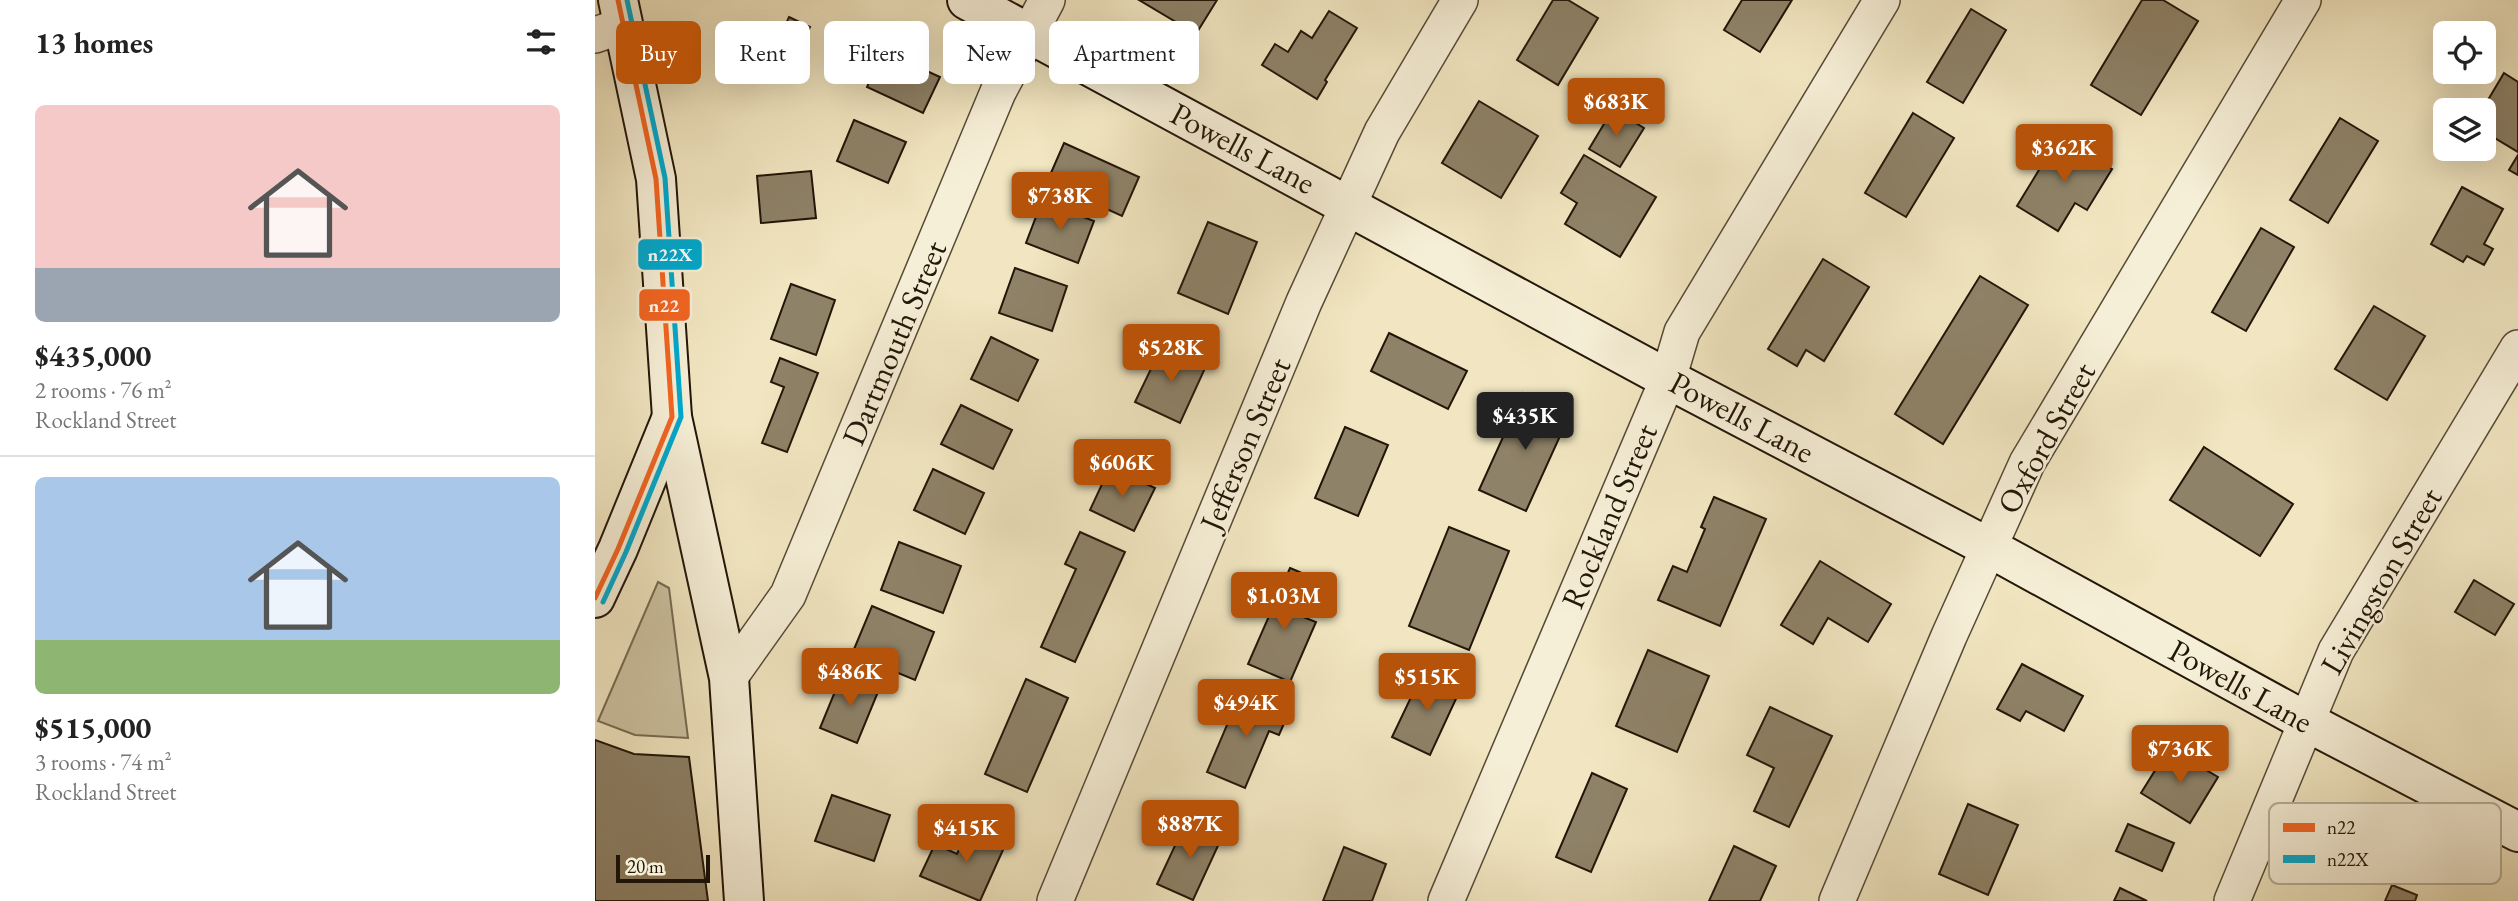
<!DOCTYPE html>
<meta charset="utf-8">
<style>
:root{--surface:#fff;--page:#f6f6f6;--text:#222;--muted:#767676;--line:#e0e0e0;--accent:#b45309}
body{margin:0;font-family:"EB Garamond",serif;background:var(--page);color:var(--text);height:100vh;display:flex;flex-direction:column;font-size:26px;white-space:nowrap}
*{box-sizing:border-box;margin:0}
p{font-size:23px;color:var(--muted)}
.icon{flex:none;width:38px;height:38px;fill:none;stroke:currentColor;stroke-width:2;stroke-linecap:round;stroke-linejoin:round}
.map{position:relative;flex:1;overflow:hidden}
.details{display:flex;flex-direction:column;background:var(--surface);width:595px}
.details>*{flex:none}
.banner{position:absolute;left:21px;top:21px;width:665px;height:63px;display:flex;gap:14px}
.tools{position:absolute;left:1838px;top:21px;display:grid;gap:14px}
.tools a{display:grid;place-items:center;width:63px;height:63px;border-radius:10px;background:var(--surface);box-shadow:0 7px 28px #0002;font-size:35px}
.scale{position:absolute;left:21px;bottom:18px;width:94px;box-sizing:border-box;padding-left:7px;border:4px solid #221608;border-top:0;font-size:19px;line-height:24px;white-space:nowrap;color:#221608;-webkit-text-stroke:5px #f6efd7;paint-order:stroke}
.price{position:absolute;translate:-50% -60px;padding:0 16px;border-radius:7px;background:var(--accent);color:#fff;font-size:23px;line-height:46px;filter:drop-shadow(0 2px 4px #0008)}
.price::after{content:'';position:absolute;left:50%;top:42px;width:21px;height:16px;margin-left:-10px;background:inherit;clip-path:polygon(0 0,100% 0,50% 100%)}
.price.on{background:#222;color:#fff}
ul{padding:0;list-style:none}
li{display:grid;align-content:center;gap:14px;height:371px;padding:0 35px}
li+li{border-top:2px solid var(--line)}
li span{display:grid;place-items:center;height:217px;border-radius:10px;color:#555}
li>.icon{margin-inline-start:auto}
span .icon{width:126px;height:126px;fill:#fffc;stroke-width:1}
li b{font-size:30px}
h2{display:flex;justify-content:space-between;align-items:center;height:84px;padding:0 35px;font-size:30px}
.chip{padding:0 24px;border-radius:10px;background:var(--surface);box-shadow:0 7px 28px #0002;font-size:24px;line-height:63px}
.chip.on{background:var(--accent);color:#fff}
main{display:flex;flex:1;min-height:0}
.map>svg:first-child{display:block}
.green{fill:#cec3a2;stroke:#786c55;stroke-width:2}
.building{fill:#8e8268;stroke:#221608;stroke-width:2}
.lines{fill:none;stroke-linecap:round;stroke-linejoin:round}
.street-casing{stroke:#564a36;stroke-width:38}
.secondary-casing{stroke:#221608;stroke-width:42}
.street{stroke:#f6efd7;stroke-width:35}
.secondary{stroke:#f6efd7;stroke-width:38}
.bus-1-casing{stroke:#f6efd7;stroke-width:10}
.bus-2-casing{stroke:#f6efd7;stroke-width:10}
.bus-1{stroke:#f26522;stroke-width:5}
.bus-2{stroke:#00a9ce;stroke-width:5}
.labels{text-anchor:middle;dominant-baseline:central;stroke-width:5;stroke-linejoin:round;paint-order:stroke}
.street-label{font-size:32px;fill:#221608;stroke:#f6efd7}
.key{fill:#f6efd7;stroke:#b6ae99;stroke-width:2}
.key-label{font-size:19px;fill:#221608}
.line-badge{stroke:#f6efd7;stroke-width:2.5}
.badge-label{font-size:19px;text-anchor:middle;font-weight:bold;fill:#fff}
</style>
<main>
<section class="details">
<h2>13 homes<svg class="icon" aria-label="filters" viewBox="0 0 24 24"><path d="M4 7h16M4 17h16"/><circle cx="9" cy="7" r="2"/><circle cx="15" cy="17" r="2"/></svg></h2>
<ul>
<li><span style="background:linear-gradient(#f6c9c9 75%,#9aa5b1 0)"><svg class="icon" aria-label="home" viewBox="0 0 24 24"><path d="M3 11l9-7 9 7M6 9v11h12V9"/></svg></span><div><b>$435,000</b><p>2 rooms · 76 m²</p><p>Rockland Street</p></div></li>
<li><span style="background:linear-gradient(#a9c7e8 75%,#8fb573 0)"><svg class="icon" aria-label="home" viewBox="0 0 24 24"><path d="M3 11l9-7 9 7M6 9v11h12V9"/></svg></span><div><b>$515,000</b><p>3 rooms · 74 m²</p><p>Rockland Street</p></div></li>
</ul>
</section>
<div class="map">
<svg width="1923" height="901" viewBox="0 0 1923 901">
<rect width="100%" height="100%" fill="#f1e6c1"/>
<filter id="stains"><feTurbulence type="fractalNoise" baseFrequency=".00286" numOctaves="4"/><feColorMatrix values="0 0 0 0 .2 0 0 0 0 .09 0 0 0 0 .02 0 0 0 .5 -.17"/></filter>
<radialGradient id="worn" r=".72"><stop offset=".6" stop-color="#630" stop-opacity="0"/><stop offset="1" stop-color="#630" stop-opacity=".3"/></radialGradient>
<path class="green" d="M63 582 74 588 93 738 40 735 3 721Z"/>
<g class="building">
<path d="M544 0H622L601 34Z"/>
<path d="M958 0H973L1003 18 963 85 922 60Z"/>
<path d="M1147 0H1197L1165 52 1129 30Z"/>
<path d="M1547 0H1568L1603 21 1546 115 1496 85Z"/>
<path d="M1376 9 1411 30 1368 103 1332 82Z"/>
<path d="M734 11 762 28 730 80 732 82 722 99 667 65 680 44 693 52 706 31 717 38Z"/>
<path d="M194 17 215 27 189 82 168 73Z"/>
<path d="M247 33 266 44 251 70 231 59Z"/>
<path d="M288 51 345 77 328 113 272 87Z"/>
<path d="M1909 73 1923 82V152L1888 131 1887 110Z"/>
<path d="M884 101 943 136 906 198 847 163Z"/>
<path d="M1018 109 1049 128 1025 167 994 149Z"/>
<path d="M1318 113 1359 138 1311 217 1270 193Z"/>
<path d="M1745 118 1783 141 1733 223 1695 200Z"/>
<path d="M259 120 311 142 293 183 242 161Z"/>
<path d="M1464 137 1517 169 1492 210 1480 203 1463 231 1422 206Z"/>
<path d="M469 143 544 177 527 216 452 182Z"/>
<path d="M989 155 1061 197 1025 257 970 224 982 203 966 193Z"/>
<path d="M1923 155V175L1914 170Z"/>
<path d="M216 171 221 218 166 223 162 176Z"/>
<path d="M1867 187 1908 209 1889 244 1898 249 1889 265 1872 256 1868 262 1836 244Z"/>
<path d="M447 201 499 221 483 263 431 243Z"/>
<path d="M613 222 662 242 633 314 583 293Z"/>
<path d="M1666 228 1699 247 1651 331 1617 312Z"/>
<path d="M1228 259 1274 287 1229 361 1211 350 1202 366 1173 349Z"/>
<path d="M420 268 472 286 457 331 404 313Z"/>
<path d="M1385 276 1433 305 1348 444 1300 414Z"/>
<path d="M196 284 240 300 221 355 176 339Z"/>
<path d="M1779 306 1830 336 1792 400 1740 369Z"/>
<path d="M794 333 872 371 853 409 776 371Z"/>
<path d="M396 337 443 360 423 401 376 379Z"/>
<path d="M567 346 611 366 585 423 540 402Z"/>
<path d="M185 358 223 373 192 452 167 443 189 387 176 382Z"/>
<path d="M928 393 975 414 931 511 884 490Z"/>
<path d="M366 405 417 430 398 469 346 444Z"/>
<path d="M750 427 793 445 763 516 720 498Z"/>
<path d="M1609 447 1698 504 1665 556 1575 500Z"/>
<path d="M515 467 560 488 539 531 495 510Z"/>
<path d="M338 469 389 493 370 534 319 510Z"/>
<path d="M1119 497 1171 519 1125 626 1063 600 1078 566 1092 572 1110 529 1106 527Z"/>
<path d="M854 527 914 551 874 650 814 626Z"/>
<path d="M485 532 530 552 480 662 446 647 481 569 470 564Z"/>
<path d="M304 542 366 566 348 613 286 590Z"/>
<path d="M1225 561 1296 604 1273 642 1233 618 1218 644 1186 625Z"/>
<path d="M695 568 714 576 698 613 721 622 695 682 653 664Z"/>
<path d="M1879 580 1919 604 1900 635 1860 612Z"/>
<path d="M277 606 339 632 320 680 257 654Z"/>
<path d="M1053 650 1114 676 1082 752 1021 726Z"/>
<path d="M1427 664 1488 696 1469 731 1431 711 1425 721 1402 709Z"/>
<path d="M829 670 866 688 835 755 797 737Z"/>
<path d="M248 672 285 687 262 743 225 728Z"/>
<path d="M431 679 473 698 432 792 390 774Z"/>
<path d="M646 692 694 712 684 735 674 731 650 788 612 772Z"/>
<path d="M1175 707 1237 736 1194 827 1159 811 1179 768 1152 755Z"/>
<path d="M0 740 39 754 94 757 113 901H0Z"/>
<path d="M1574 748 1623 777 1595 823 1546 793Z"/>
<path d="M997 773 1032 789 996 872 961 857Z"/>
<path d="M237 795 295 815 279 861 220 841Z"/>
<path d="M1373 804 1423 825 1393 895 1344 874Z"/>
<path d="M592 820 627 837 598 900 562 884Z"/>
<path d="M1533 824 1579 843 1567 871 1521 851Z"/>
<path d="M375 825 412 841 385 901 325 876 340 844 362 854Z"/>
<path d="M1139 846 1181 866 1165 901H1114Z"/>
<path d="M749 847 791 864 777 901H728Z"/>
<path d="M1797 885 1822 895 1820 901H1790Z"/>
<path d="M1525 888 1552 901H1519Z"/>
</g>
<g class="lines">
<defs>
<g id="street">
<path d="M0 35 29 25"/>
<path d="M134 678 193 595 403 92 452 0"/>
<path d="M460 901 709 302 787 132 865 0"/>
<path d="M851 901 1073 379 1087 332 1287 0"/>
<path d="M1242 901 1354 636 1432 463 1708 0"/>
<path d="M1637 901 1741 651 1923 348"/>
</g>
<g id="secondary">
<path d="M23 0 61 179 77 417 134 678 149 901"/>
<path d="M372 0 1073 379 1393 547 1712 722 1923 832"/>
<path d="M0 598 23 549 77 417"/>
</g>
</defs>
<use href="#street" class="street-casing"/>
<use href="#secondary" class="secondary-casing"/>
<use href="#street" class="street"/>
<use href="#secondary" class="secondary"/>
<defs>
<path id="bus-1" d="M0 598 23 549 77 417 61 179 23 0"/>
<path id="bus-2" d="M8 602 31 552 86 417 70 178 32 0"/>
</defs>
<use href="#bus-1" class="bus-1-casing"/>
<use href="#bus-2" class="bus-2-casing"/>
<use href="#bus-1" class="bus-1"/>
<use href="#bus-2" class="bus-2"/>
</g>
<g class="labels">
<g class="street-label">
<text transform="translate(648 148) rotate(28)">Powells Lane</text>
<text transform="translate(299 343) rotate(-67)">Dartmouth Street</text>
<text transform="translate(1147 417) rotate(28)">Powells Lane</text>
<text transform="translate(1451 438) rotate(-61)">Oxford Street</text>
<text transform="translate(650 444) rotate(-67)">Jefferson Street</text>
<text transform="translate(1014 516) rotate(-67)">Rockland Street</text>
<text transform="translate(1786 581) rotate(-60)">Livingston Street</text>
<text transform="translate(1646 686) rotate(29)">Powells Lane</text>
</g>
</g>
<rect x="1674" y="803" width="232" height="81" rx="10" class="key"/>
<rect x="1688" y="823" width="32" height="9" fill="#f26522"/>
<rect x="1688" y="855" width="32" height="8" fill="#00a9ce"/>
<g class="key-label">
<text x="1732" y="834">n22</text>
<text x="1732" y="866">n22X</text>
</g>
<g class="line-badge">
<rect x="42" y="238" width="66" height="33" rx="7" fill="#00a9ce"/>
<rect x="43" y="288" width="53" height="34" rx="7" fill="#f26522"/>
</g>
<g class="badge-label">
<text x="75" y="261">n22X</text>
<text x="69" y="312">n22</text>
</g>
<rect width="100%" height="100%" filter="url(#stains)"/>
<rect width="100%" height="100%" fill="url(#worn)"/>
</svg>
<div class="tools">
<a><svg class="icon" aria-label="locate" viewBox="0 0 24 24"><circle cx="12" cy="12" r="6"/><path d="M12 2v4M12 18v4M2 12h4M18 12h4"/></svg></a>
<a><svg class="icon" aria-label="layers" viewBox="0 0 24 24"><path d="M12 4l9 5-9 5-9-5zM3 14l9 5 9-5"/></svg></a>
</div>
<div class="scale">20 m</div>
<b class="price" style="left:1021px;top:138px">$683K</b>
<b class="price" style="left:1469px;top:184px">$362K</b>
<b class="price" style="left:465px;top:232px">$738K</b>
<b class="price" style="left:576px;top:384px">$528K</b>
<b class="price on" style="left:930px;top:452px">$435K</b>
<b class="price" style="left:527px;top:499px">$606K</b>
<b class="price" style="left:689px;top:632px">$1.03M</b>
<b class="price" style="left:255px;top:708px">$486K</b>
<b class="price" style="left:832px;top:713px">$515K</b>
<b class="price" style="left:651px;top:739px">$494K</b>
<b class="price" style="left:1585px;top:785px">$736K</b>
<b class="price" style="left:595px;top:860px">$887K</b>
<b class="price" style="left:371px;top:864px">$415K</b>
<div class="banner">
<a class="chip on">Buy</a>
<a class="chip">Rent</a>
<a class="chip">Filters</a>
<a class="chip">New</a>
<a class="chip">Apartment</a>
</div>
</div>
</main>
